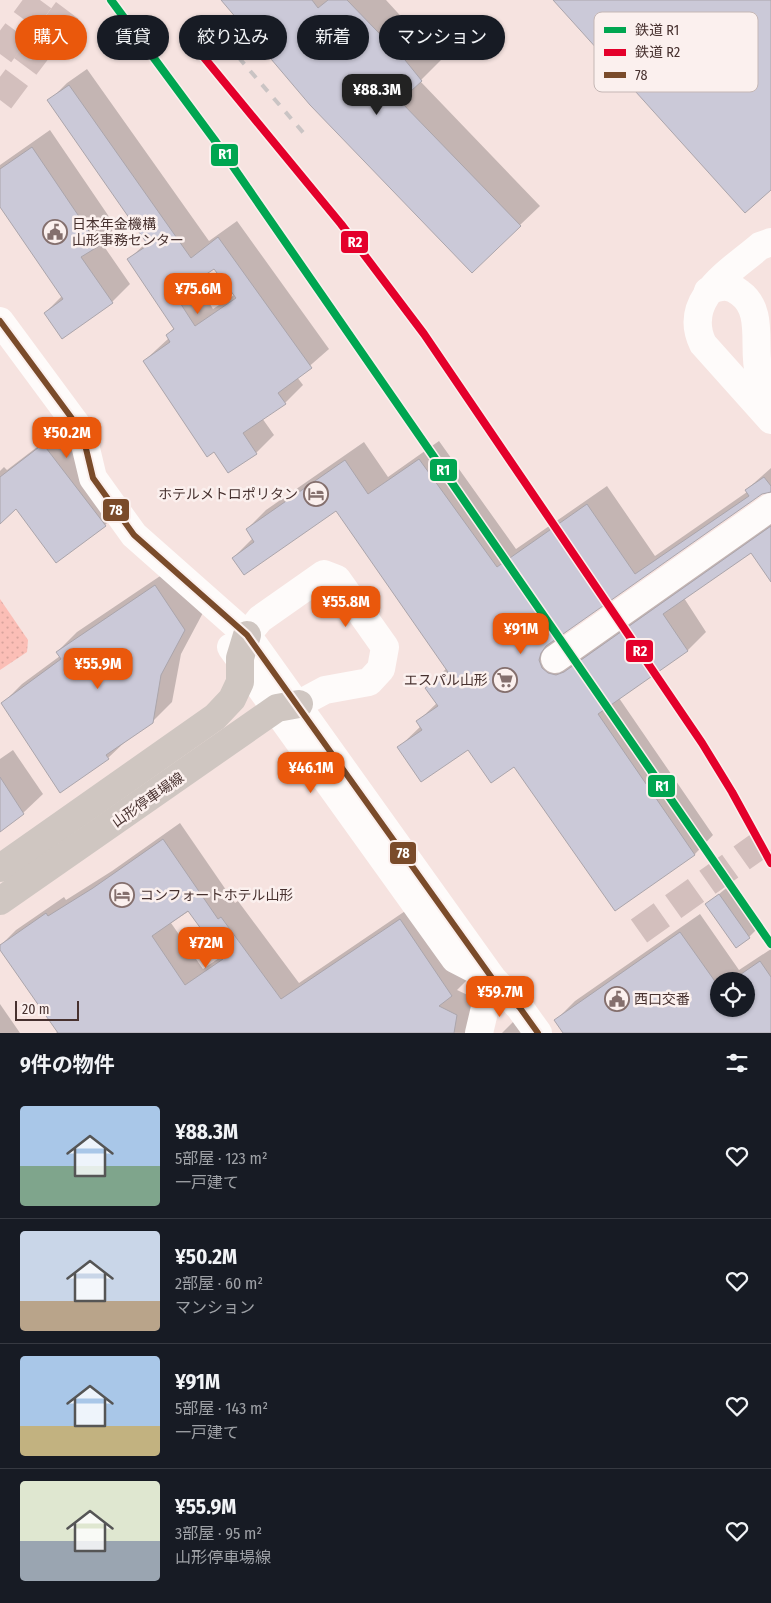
<!DOCTYPE html>
<html lang="ja">
<meta charset="utf-8">
<style>
:root{--surface:#171b24;--page:#20242c;--text:#f1f3f6;--muted:#9ea1a6;--line:#363941;--accent:#ea580c}
body{margin:0;font-family:"Fira Sans Condensed","Noto Sans JP",sans-serif;background:var(--page);color:var(--text);height:100vh;display:flex;flex-direction:column;font-size:19px;white-space:nowrap}
*{box-sizing:border-box;margin:0}
p{font-size:16px;color:var(--muted)}
.icon{flex:none;width:28px;height:28px;fill:none;stroke:currentColor;stroke-width:2;stroke-linecap:round;stroke-linejoin:round}
.map{position:relative;height:1033px;overflow:hidden}
.side{display:flex;flex-direction:column;background:var(--surface);flex:1}
.side>*{flex:none}
.guide{position:absolute;left:15px;top:15px;width:500px;height:45px;display:flex;gap:10px}
.fabs{position:absolute;left:710px;top:972px;display:grid;gap:10px}
.fabs a{display:grid;place-items:center;width:45px;height:45px;border-radius:50%;background:var(--surface);box-shadow:0 1px 4px #0004;font-size:25px}
.scale{position:absolute;left:15px;bottom:12px;width:64px;box-sizing:border-box;padding-left:5px;border:2px solid #47312f;border-top:0;font-size:14px;line-height:18px;white-space:nowrap;color:#47312f;-webkit-text-stroke:4px #fbf0ee;paint-order:stroke}
.price{position:absolute;translate:-50% -42px;padding:0 11px;border-radius:10px;background:var(--accent);color:#fff;font-size:16px;line-height:32px;filter:drop-shadow(0 1px 2px #0008)}
.price::after{content:'';position:absolute;left:50%;top:30px;width:15px;height:11px;margin-left:-8px;background:inherit;clip-path:polygon(0 0,100% 0,50% 100%)}
.price.current{background:#222;color:#fff}
ul{padding:0;list-style:none}
li{display:flex;align-items:center;gap:15px;height:125px;padding:0 20px}
li+li{border-top:1px solid var(--line)}
li span{display:grid;place-items:center;flex:none;width:140px;height:100px;border-radius:5px;color:#555}
li>.icon{margin-inline-start:auto}
span .icon{width:60px;height:60px;fill:#fffc;stroke-width:1}
li b{font-size:21px}
h2{display:flex;justify-content:space-between;align-items:center;height:60px;padding:0 20px;font-size:21px}
.tag{padding:0 18px;border-radius:22px;background:var(--surface);box-shadow:0 1px 4px #0004;font-size:18px;line-height:45px}
.tag.current{background:var(--accent);color:#fff}
.map>svg:first-child{display:block}
.park{fill:url(#park-dots)}
.shadow{fill:#0003;fill-rule:evenodd}
.building{fill:#cbc9d8;stroke:#aba5ab;fill-rule:evenodd}
.lines{fill:none;stroke-linecap:round;stroke-linejoin:round}
.minor-tunnel{stroke:#d3bfbd;stroke-width:28;stroke-dasharray:28 14;stroke-linecap:butt}
.minor{stroke:#fefbfa;stroke-width:28}
.major{stroke:#cfc6c1;stroke-width:28}
.rail{stroke:#cac4c4;stroke-width:4;stroke-dasharray:9 9;stroke-linecap:butt}
.bus-1-casing{stroke:#fbf0ee;stroke-width:10}
.bus-1{stroke:#7a4b2a;stroke-width:6}
.rail-1-casing{stroke:#fbf0ee;stroke-width:11}
.rail-2-casing{stroke:#fbf0ee;stroke-width:11}
.rail-1{stroke:#00a651;stroke-width:8}
.rail-2{stroke:#e4002b;stroke-width:8}
.labels{text-anchor:middle;dominant-baseline:central;stroke-width:5;stroke-linejoin:round;paint-order:stroke}
.poi-label{font-size:14px;fill:#47312f;stroke:#fbf0ee;text-anchor:start}
.street-label{font-size:14px;fill:#47312f;stroke:#fbf0ee}
.key{fill:#fbf0ee;stroke:#c5b7b5;stroke-width:1}
.key-label{font-size:14px;fill:#47312f}
.line-badge{stroke:#fbf0ee;stroke-width:2}
.badge-label{font-size:14px;text-anchor:middle;font-weight:bold;fill:#fff}
</style>
<div class="map">
<svg width="771" height="1033" viewBox="0 0 771 1033">
<defs>
<pattern id="park-dots" width="8" height="8" patternUnits="userSpaceOnUse" patternTransform="scale(1.25)"><rect width="8" height="8" fill="#fbbeb6"/><path d="M2 2h.1M6 6h.1" fill="none" stroke="#d8a49d" stroke-width="1.8" stroke-linecap="round"/></pattern>
</defs>
<rect width="100%" height="100%" fill="#f6e3e0"/>
<path class="park" d="M0 599 28 640 27 652 0 670Z"/>
<g class="shadow">
<path d="M224 0H386L441 60 420 81 540 206 520 225Z"/>
<path d="M87 69 209 241 237 221 329 349 297 377 303 385 285 403 262 418 274 435 256 453 229 472 215 450 144 361 169 338 167 335 175 327 129 259 147 242 49 101 67 83ZM215 267 234 295 213 309 195 280Z"/>
<path d="M50 130 116 227 101 242 130 284 112 302 62 337 45 313 62 296 0 205V165Z"/>
<path d="M58 431 119 511 105 525 56 561 17 507 0 522V471L4 467 7 470Z"/>
<path d="M439 441 516 549 607 486 655 556 747 492 746 490 771 468V490L761 493 559 636 558 640 771 522V579L752 552 684 598 706 632 688 650 619 698 713 835 695 854 615 910 514 765 468 748 399 747 421 726 418 721 437 703 426 688 447 668 336 509 233 558 253 538 247 529 266 510 364 442 388 477Z"/>
<path d="M175 566 205 609 181 654 172 702 152 722 128 739 108 758 2 704 22 684 60 656 57 652 77 632Z"/>
<path d="M13 750 43 794 23 813 0 831V759Z"/>
<path d="M180 823 235 903 238 901 299 983 417 903 469 978 457 990 474 998 467 1033H174L171 1028 164 1033H56L58 1031 0 946 16 930 64 897 66 900 112 871ZM189 911 222 956 203 969 171 923Z"/>
<path d="M730 885 759 927 749 937 707 904Z"/>
<path d="M700 914 739 970 771 949V1033H565L556 1020 575 1001ZM719 981H746V1009H719Z"/>
<path d="M0 1004 20 1033H0Z"/>
<path d="M522 1013 537 1033H502Z"/>
</g>
<g class="building">
<path d="M221 0H312L318 8 328 0H347L405 60 422 81 400 101 521 226 472 273 310 105Z"/>
<path d="M553 0H771V190L745 213Z"/>
<path d="M69 85 191 258 218 237 312 368 278 393 286 404 243 433 257 454 228 473 214 452 207 457 143 361 170 342 166 335 174 329 127 259 148 245 47 100ZM214 269 236 298 195 326 175 295Z"/>
<path d="M32 147 99 246 81 257 113 303 62 339 44 313 63 299 0 207V169Z"/>
<path d="M43 444 106 526 56 563 16 509 0 524V477Z"/>
<path d="M419 459 497 567 587 504 635 574 749 496 745 490 764 477 771 486V492L762 494 546 646 541 653 539 660 542 668 548 673 556 675 564 672 771 526V582L751 553 663 614 688 651 598 714 695 855 615 911 514 767 491 783 468 750 421 782 397 747 422 730 416 721 438 706 425 688 448 672 336 511 244 575 232 558 254 542 246 529 345 460 368 494Z"/>
<path d="M155 585 185 630 161 675 153 723 106 755 109 759 60 793 1 703 61 659 56 652Z"/>
<path d="M0 777 24 814 0 832Z"/>
<path d="M163 839 218 919 221 917 281 999 400 919 452 996 439 1006 457 1015 454 1033H58L0 950V945L46 913 48 916 93 888ZM188 911 223 959 185 985 152 936Z"/>
<path d="M719 894 750 938 736 948 705 904Z"/>
<path d="M680 932 719 987V1009H746V981H731L760 961 771 977V1033H563L554 1020Z"/>
</g>
<g class="lines">
<g class="minor-tunnel">
<path d="M0 54 40 0"/>
<path d="M0 100 75 0"/>
<path d="M639 931 771 837"/>
</g>
<g class="minor">
<path d="M771 242 760 246C731 271 681 299 703 344L771 420"/>
<path d="M708 291C721 286 729 284 740 293 765 311 752 347 759 374 761 385 767 396 771 406"/>
<path d="M0 321 82 432 93 478 134 535 247 635 492 978 520 1008 538 1033"/>
<path d="M247 635 260 619 324 574 337 579 385 647 381 669 369 682 325 690 299 704"/>
<path d="M231 647 455 959 486 975"/>
<path d="M555 659 771 507"/>
<path d="M479 1033 492 978"/>
</g>
<g class="major">
<path d="M0 868 215 717 232 699 240 682V658L247 635"/>
<path d="M0 901 277 708 299 704"/>
</g>
<g class="rail">
<path d="M215 30 307 137"/>
<path d="M195 45 341 224 424 334 702 743 732 792 771 863"/>
</g>
<defs>
<path id="bus-1" d="M0 321 82 432 93 478 134 535 247 635 492 978 520 1008 538 1033"/>
</defs>
<use href="#bus-1" class="bus-1-casing"/>
<use href="#bus-1" class="bus-1"/>
<defs>
<path id="rail-1" d="M111 0 216 142 771 944"/>
<path id="rail-2" d="M197 49 341 224 424 334 702 743 732 792 771 863"/>
</defs>
<use href="#rail-1" class="rail-1-casing"/>
<use href="#rail-2" class="rail-2-casing"/>
<use href="#rail-1" class="rail-1"/>
<use href="#rail-2" class="rail-2"/>
</g>
<defs>
<symbol id="civic-ring" viewBox="-11 -11 22 22"><circle r="9.5" fill="#fbf0ee" stroke="#846f6d" stroke-width="1.5"/><path d="M-.6-6.5H3V-4.5H.6V-3L4-1V1h2V6H-6V1h2V-1L-.6-3ZM-1.2 2.5V6h2.4V2.5Z" fill="#846f6d"/></symbol>
<symbol id="hotel-ring" viewBox="-11 -11 22 22"><circle r="9.5" fill="#fbf0ee" stroke="#846f6d" stroke-width="1.5"/><path d="M-6-4.5h1.5V1H6V5H4.5V3h-9V5H-6ZM-4 0a1.8 1.8 0 1 1 3.6 0ZM.5 0V-2.5h3Q6-2.5 6 0Z" fill="#846f6d"/></symbol>
<symbol id="supermarket-ring" viewBox="-11 -11 22 22"><circle r="9.5" fill="#fbf0ee" stroke="#846f6d" stroke-width="1.5"/><path d="M-6-5.5h2.5l.6 2H6L4.5 2H-2.5L-4.4-4H-6ZM-1.5 3.2a1.3 1.3 0 1 0 .1 0ZM3 3.2a1.3 1.3 0 1 0 .1 0Z" fill="#846f6d"/></symbol>
</defs>
<g fill-rule="evenodd">
<use href="#civic-ring" x="41" y="218" width="28" height="28"/>
<use href="#hotel-ring" x="302" y="480" width="28" height="28"/>
<use href="#supermarket-ring" x="491" y="666" width="28" height="28"/>
<use href="#hotel-ring" x="108" y="881" width="28" height="28"/>
<use href="#civic-ring" x="603" y="985" width="28" height="28"/>
</g>
<g class="labels">
<g class="poi-label">
<text x="72" y="224">日本年金機構<tspan x="72" dy="16">山形事務センター</tspan></text>
<text x="298" y="494" text-anchor="end">ホテルメトロポリタン</text>
<text x="488" y="680" text-anchor="end">エスパル山形</text>
<text x="140" y="895">コンフォートホテル山形</text>
<text x="634" y="999">西口交番</text>
</g>
<g class="street-label">
<text transform="translate(148 800) rotate(-35)">山形停車場線</text>
</g>
</g>
<rect x="594" y="12" width="164" height="80" rx="8" class="key"/>
<rect x="604" y="27" width="22" height="6" fill="#00a651"/>
<rect x="604" y="49" width="22" height="7" fill="#e4002b"/>
<rect x="604" y="72" width="22" height="6" fill="#7a4b2a"/>
<g class="key-label">
<text x="635" y="35">鉄道 R1</text>
<text x="635" y="57">鉄道 R2</text>
<text x="635" y="80">78</text>
</g>
<g class="line-badge">
<rect x="210" y="143" width="29" height="24" rx="5" fill="#00a651"/>
<rect x="340" y="230" width="29" height="24" rx="5" fill="#e4002b"/>
<rect x="429" y="458" width="29" height="24" rx="5" fill="#00a651"/>
<rect x="102" y="498" width="28" height="24" rx="5" fill="#7a4b2a"/>
<rect x="625" y="639" width="29" height="24" rx="5" fill="#e4002b"/>
<rect x="647" y="774" width="29" height="24" rx="5" fill="#00a651"/>
<rect x="389" y="841" width="28" height="24" rx="5" fill="#7a4b2a"/>
</g>
<g class="badge-label">
<text x="225" y="159">R1</text>
<text x="355" y="247">R2</text>
<text x="443" y="475">R1</text>
<text x="116" y="515">78</text>
<text x="640" y="656">R2</text>
<text x="662" y="791">R1</text>
<text x="403" y="858">78</text>
</g>
</svg>
<div class="fabs">
<a><svg class="icon" aria-label="locate" viewBox="0 0 24 24"><circle cx="12" cy="12" r="6"/><path d="M12 2v4M12 18v4M2 12h4M18 12h4"/></svg></a>
</div>
<div class="scale">20 m</div>
<b class="price current" style="left:377px;top:116px">¥88.3M</b>
<b class="price" style="left:198px;top:315px">¥75.6M</b>
<b class="price" style="left:67px;top:459px">¥50.2M</b>
<b class="price" style="left:346px;top:628px">¥55.8M</b>
<b class="price" style="left:521px;top:655px">¥91M</b>
<b class="price" style="left:98px;top:690px">¥55.9M</b>
<b class="price" style="left:311px;top:794px">¥46.1M</b>
<b class="price" style="left:206px;top:969px">¥72M</b>
<b class="price" style="left:500px;top:1018px">¥59.7M</b>
<div class="guide">
<a class="tag current">購入</a>
<a class="tag">賃貸</a>
<a class="tag">絞り込み</a>
<a class="tag">新着</a>
<a class="tag">マンション</a>
</div>
</div>
<section class="side">
<h2>9件の物件<svg class="icon" aria-label="filters" viewBox="0 0 24 24"><path d="M4 7h16M4 17h16"/><circle cx="9" cy="7" r="2"/><circle cx="15" cy="17" r="2"/></svg></h2>
<ul>
<li><span style="background:linear-gradient(#a9c7e8 60%,#7fa58c 0)"><svg class="icon" aria-label="home" viewBox="0 0 24 24"><path d="M3 11l9-7 9 7M6 9v11h12V9"/></svg></span><div><b>¥88.3M</b><p>5部屋 · 123 m²</p><p>一戸建て</p></div><svg class="icon" aria-label="heart" viewBox="0 0 24 24"><path d="M12 20l-8-8c-3-5 5-10 8-4 3-6 11-1 8 4z"/></svg></li>
<li><span style="background:linear-gradient(#c9d6e8 70%,#b9a48a 0)"><svg class="icon" aria-label="home" viewBox="0 0 24 24"><path d="M3 11l9-7 9 7M6 9v11h12V9"/></svg></span><div><b>¥50.2M</b><p>2部屋 · 60 m²</p><p>マンション</p></div><svg class="icon" aria-label="heart" viewBox="0 0 24 24"><path d="M12 20l-8-8c-3-5 5-10 8-4 3-6 11-1 8 4z"/></svg></li>
<li><span style="background:linear-gradient(#a9c7e8 70%,#c2b280 0)"><svg class="icon" aria-label="home" viewBox="0 0 24 24"><path d="M3 11l9-7 9 7M6 9v11h12V9"/></svg></span><div><b>¥91M</b><p>5部屋 · 143 m²</p><p>一戸建て</p></div><svg class="icon" aria-label="heart" viewBox="0 0 24 24"><path d="M12 20l-8-8c-3-5 5-10 8-4 3-6 11-1 8 4z"/></svg></li>
<li><span style="background:linear-gradient(#dfe7d0 60%,#9aa5b1 0)"><svg class="icon" aria-label="home" viewBox="0 0 24 24"><path d="M3 11l9-7 9 7M6 9v11h12V9"/></svg></span><div><b>¥55.9M</b><p>3部屋 · 95 m²</p><p>山形停車場線</p></div><svg class="icon" aria-label="heart" viewBox="0 0 24 24"><path d="M12 20l-8-8c-3-5 5-10 8-4 3-6 11-1 8 4z"/></svg></li>
</ul>
</section>
